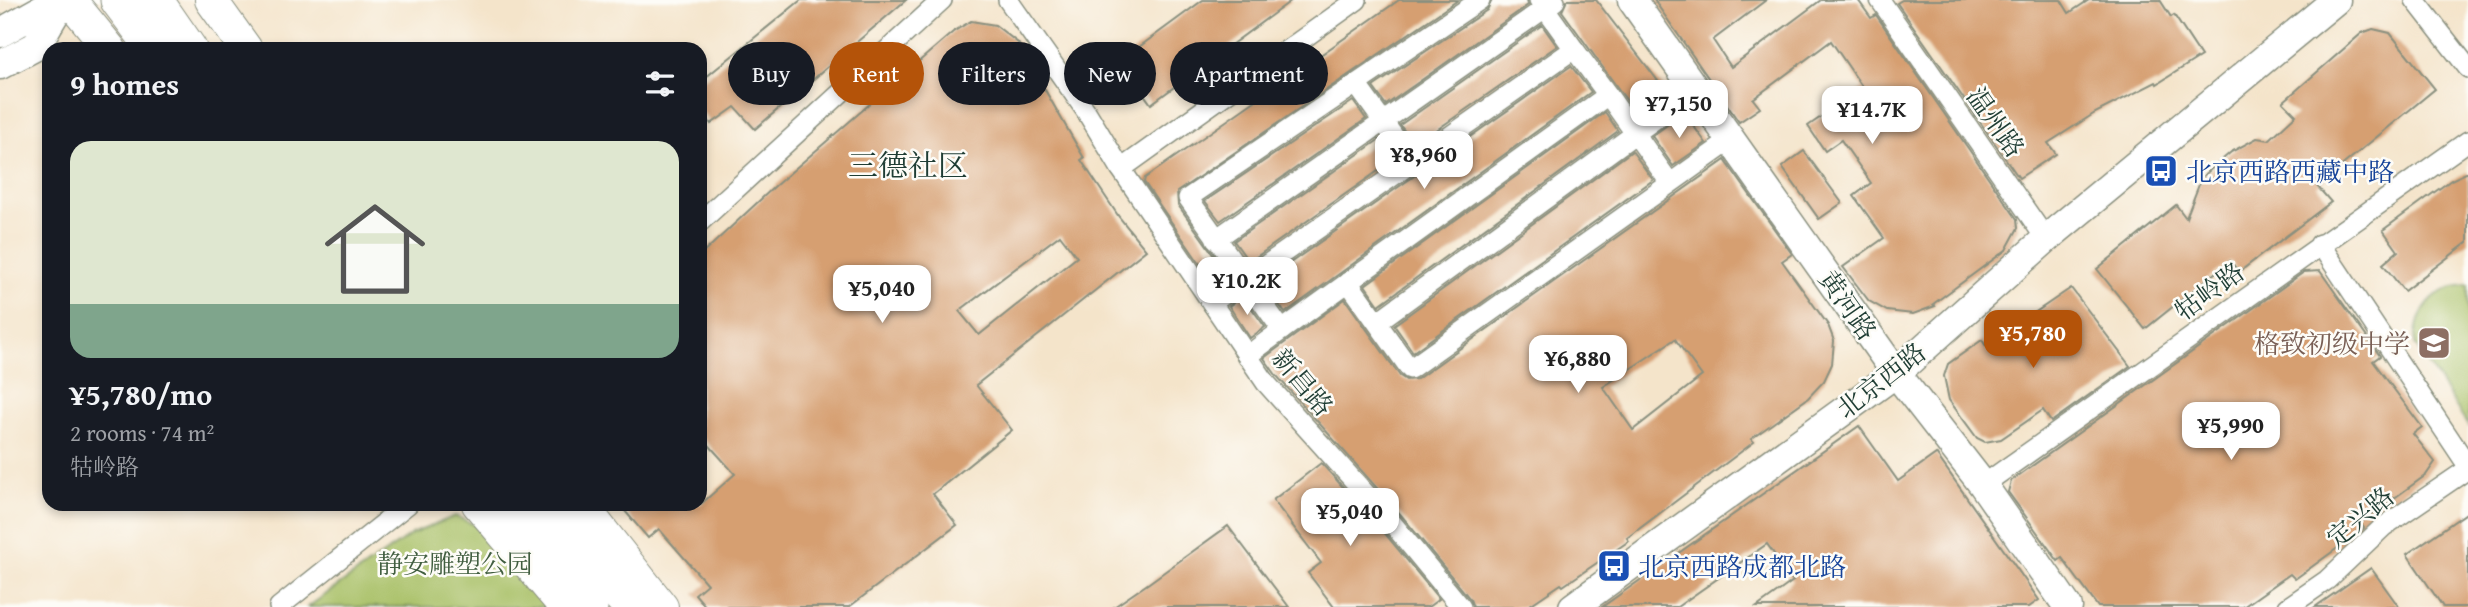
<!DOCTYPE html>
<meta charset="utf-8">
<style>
:root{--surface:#171b24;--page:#20242c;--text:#f1f3f6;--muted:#9ea1a6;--accent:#b45309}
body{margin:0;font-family:"Gentium Book Plus","Noto Serif SC",serif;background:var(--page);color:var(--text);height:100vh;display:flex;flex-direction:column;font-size:26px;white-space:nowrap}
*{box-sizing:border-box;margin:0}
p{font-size:23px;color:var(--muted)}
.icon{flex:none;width:38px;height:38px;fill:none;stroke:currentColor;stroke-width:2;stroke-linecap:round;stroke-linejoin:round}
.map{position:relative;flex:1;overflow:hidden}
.details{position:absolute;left:42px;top:42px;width:665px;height:469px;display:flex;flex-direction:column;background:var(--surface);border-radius:21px;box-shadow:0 4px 10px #0003}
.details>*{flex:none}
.top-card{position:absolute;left:728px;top:42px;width:665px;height:63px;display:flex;gap:14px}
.price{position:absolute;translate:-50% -60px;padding:0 16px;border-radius:14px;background:#fff;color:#222;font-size:23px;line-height:46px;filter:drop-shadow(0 2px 4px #0008)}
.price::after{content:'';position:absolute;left:50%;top:42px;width:21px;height:16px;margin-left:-10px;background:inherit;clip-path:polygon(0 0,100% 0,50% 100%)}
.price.selected{background:var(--accent);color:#fff}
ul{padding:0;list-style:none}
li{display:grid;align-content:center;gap:14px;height:371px;padding:0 28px}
li span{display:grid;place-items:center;height:217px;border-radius:21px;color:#555}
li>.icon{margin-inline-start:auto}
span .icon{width:126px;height:126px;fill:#fffc;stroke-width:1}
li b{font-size:30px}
h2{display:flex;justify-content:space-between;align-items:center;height:84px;padding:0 28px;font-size:30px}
.tag{padding:0 24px;border-radius:32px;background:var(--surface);box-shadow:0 4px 10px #0003;font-size:24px;line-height:63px}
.tag.selected{background:var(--accent);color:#fff}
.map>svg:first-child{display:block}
.park{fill:#a7bf65;stroke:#637e4c;stroke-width:2}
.building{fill:#d69f71;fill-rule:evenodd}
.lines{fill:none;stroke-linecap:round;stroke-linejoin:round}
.street-casing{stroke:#8a907f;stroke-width:22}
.secondary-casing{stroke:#8a907f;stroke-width:31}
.primary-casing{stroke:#8a907f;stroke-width:34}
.highway-casing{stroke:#8a907f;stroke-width:39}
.street{stroke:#fff;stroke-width:19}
.secondary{stroke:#fff;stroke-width:28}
.primary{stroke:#fff;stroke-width:32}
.highway{stroke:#fff;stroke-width:37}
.labels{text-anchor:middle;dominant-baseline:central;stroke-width:5;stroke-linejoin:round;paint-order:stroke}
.street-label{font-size:26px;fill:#1f3d34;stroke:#fdfcf7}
.transit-label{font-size:26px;fill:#164399;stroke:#fdfcf7;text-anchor:start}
.education-label{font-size:26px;fill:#785e54;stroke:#fdfcf7;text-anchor:end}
.park-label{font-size:26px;fill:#415e40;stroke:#fdfcf7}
.quarter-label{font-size:30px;fill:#1f3d34;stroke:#fdfcf7}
</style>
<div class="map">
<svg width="2468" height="607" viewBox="0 0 2468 607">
<rect width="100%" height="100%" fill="#fdfcf7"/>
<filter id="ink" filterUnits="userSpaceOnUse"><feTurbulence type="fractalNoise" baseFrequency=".0143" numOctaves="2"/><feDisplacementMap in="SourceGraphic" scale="14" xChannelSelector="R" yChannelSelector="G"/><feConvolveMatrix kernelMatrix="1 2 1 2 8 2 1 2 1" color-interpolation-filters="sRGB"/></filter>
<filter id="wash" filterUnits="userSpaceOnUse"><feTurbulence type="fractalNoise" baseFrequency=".00686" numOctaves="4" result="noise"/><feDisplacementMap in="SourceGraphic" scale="28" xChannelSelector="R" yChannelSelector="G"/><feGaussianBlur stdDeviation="1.57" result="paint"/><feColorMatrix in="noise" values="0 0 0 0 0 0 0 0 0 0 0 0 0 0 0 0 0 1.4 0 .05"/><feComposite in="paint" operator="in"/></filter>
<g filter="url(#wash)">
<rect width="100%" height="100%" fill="#f4e4ca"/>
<g class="park">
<path d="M2468 285V425L2415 344C2416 311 2433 286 2468 285Z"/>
<path d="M455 516 493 533 551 607H308L412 534Z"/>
</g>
<g id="blocks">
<g class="building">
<path d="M801 0H906L755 129 735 107 711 124 700 109V82Z"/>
<path d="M1203 0H1292L1151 104 1120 61Z"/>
<path d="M1399 0H1458L1177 192 1178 205 1229 276 1215 286 1144 182 1145 178Z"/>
<path d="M1492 0H1527L1528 5 1386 105 1373 87 1487 10Z"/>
<path d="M1567 0H1596L1668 94 1638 116 1562 11Z"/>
<path d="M1654 0H1766L1713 40 1731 67 1821 0H1858L1871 18 1876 15 2017 219 2018 228 2006 250 1933 304 1935 306 1913 314 1887 311 1869 301 1843 267 1884 238 1854 196 1871 183 1841 140 1825 151 1808 126 1863 88 1831 41 1753 99 1760 108 1739 122Z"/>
<path d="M1902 0H2061L2069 13 2089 0H2160L2171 17 2174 15 2201 56 2157 84 2156 82 2095 113 2048 143 2056 154 2019 178 1897 3Z"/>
<path d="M971 21 995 25 1018 43 1084 158 1081 160 1119 217 1146 250 976 385 1012 430 933 494 957 525 849 607H706L695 594 707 584 659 529 648 538 619 504H701L735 474 700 435V256L775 186 953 32ZM1060 235 1077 257 979 335 959 311Z"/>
<path d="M1542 25 1557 46 1415 145 1400 125Z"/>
<path d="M2373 29 2390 33 2435 89 2317 186 2331 202 2239 272 2230 261 2145 329 2097 269 2176 205 2186 218 2202 177 2231 152 2257 138 2269 140 2296 115 2283 102 2362 33Z"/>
<path d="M1571 66 1591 92 1285 313 1263 282Z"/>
<path d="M1353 101 1366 119 1220 221 1205 201Z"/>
<path d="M1605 112 1618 131 1379 305 1365 285Z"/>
<path d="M1684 113 1706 143 1673 166 1652 136Z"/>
<path d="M1380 139 1395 159 1249 262 1234 241Z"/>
<path d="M1632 151 1653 180 1413 352 1394 325Z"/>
<path d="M1804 151 1842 203 1819 219 1782 167Z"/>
<path d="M1725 160 1792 254 1782 261 1828 325 1834 341 1832 364 1824 381 1808 398 1751 439 1754 442 1627 538 1629 541 1563 586 1561 584 1527 607H1473L1470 599 1401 515 1276 375 1264 358 1345 299 1400 376 1406 380 1417 379ZM1675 339 1702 376 1633 430 1603 387Z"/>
<path d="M2468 172V242L2404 291 2383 264 2398 251 2383 230 2451 180Z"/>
<path d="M2320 271 2380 356 2373 361 2422 427 2413 434 2435 462 2426 475 2360 523 2364 528 2361 531 2295 579 2290 574 2243 607H2098L2062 558 2058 561 2008 492 2011 481 2304 272Z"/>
<path d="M2071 288 2130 366 2051 422 2043 410 2001 439 1985 442 1977 438 1949 400 1944 376 1948 364 1982 340 1986 346Z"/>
<path d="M1243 296 1265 327 1250 338 1229 306Z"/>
<path d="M1859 426 1898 481 1936 454 2039 600 2029 607H1757L1793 581 1767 544 1677 607H1602Z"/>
<path d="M1321 463 1383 531 1439 599 1428 607H1334L1308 573 1321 563 1273 500Z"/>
<path d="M2468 512V607H2443L2407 554Z"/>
<path d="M1228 526 1289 607H1114L1149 583Z"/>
<path d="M2371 568 2399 607H2315Z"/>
</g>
</g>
</g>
<g filter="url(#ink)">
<use href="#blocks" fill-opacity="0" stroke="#8a907f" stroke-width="2"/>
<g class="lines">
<defs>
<g id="street">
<path d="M1008 0 1086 111 1121 169 1266 383 1392 523 1461 607"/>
<path d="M1480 0 1188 198 1282 330 1608 95 1574 49"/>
<path d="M1880 0 2046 239"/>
<path d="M2415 0 2468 68"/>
<path d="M1356 84 1413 163"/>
<path d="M1608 95 1670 183"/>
<path d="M1121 169 1357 0"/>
<path d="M700 222 942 0"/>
<path d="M1216 239 1555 1"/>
<path d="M2320 244 2468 466"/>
<path d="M1348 282 1410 369 1731 140"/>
<path d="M1212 303 1574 49 1539 0"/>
<path d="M1377 322 1695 90"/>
<path d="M1247 356 1282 330"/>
<path d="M1983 485 2468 141"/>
<path d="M279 607 408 504"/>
<path d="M2288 607 2327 580 2383 527 2468 469"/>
</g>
<g id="secondary">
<path d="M1632 0 1896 373 1983 485 2068 607"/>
<path d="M0 33 58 0"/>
<path d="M0 65 36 46 63 0"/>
<path d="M1573 607 1896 373 2046 239 2336 0"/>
</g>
<g id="primary">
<path d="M70 0 110 49"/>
<path d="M211 0 246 49"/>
<path d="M478 504 565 607"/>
<path d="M581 504 662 607"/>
</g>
<g id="highway">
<path d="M119 0 156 49"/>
<path d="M154 0 188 49"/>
<path d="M505 504 589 607"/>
<path d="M542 504 632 607"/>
</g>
</defs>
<use href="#street" class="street-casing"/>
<use href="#secondary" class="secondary-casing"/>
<use href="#primary" class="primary-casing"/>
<use href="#highway" class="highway-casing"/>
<use href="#street" class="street"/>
<use href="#secondary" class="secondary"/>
<use href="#primary" class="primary"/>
<use href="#highway" class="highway"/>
</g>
</g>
<defs>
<symbol id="bus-square" viewBox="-11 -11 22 22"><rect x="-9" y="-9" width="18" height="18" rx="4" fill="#1a4fb4" stroke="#fdfcf7"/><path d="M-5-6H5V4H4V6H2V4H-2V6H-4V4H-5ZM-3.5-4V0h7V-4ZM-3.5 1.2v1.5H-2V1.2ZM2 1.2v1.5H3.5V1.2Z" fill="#fff"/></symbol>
<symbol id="school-square" viewBox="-11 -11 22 22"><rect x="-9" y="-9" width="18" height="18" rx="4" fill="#8d6e63" stroke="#fdfcf7"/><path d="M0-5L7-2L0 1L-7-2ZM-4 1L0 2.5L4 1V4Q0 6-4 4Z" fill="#fff"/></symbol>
</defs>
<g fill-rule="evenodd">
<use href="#bus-square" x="2142" y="152" width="38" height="38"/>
<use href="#school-square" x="2415" y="324" width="38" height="38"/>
<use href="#bus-square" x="1595" y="547" width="38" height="38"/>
</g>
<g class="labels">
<g class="street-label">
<text transform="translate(1996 122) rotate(55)">温州路</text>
<text transform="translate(2209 291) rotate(-36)">牯岭路</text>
<text transform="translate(1848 305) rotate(55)">黄河路</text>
<text transform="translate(1881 380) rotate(-38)">北京西路</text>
<text transform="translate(1303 382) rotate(50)">新昌路</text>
<text transform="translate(2360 517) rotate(-40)">定兴路</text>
</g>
<g class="transit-label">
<text x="2186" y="171">北京西路西藏中路</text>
<text x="1638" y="566">北京西路成都北路</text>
</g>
<g class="education-label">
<text x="2410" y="343">格致初级中学</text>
</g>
<g class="park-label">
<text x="455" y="563">静安雕塑公园</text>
</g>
<g class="quarter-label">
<text x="908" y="165">三德社区</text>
</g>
</g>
</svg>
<b class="price" style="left:1679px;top:140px">¥7,150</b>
<b class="price" style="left:1872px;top:146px">¥14.7K</b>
<b class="price" style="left:1424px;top:191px">¥8,960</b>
<b class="price" style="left:1247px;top:317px">¥10.2K</b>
<b class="price" style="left:882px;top:325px">¥5,040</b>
<b class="price selected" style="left:2033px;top:370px">¥5,780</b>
<b class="price" style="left:1578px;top:395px">¥6,880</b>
<b class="price" style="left:2231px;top:462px">¥5,990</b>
<b class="price" style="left:1350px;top:548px">¥5,040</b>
<div class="top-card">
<a class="tag">Buy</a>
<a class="tag selected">Rent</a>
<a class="tag">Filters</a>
<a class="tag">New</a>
<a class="tag">Apartment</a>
</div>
<section class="details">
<h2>9 homes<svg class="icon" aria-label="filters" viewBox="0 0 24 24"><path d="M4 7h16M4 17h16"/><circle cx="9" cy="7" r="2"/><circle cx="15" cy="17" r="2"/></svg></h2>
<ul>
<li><span style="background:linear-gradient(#dfe7d0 75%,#7fa58c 0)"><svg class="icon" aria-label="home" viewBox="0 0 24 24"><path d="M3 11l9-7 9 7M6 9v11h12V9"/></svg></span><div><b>¥5,780/mo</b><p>2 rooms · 74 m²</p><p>牯岭路</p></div></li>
</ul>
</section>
</div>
